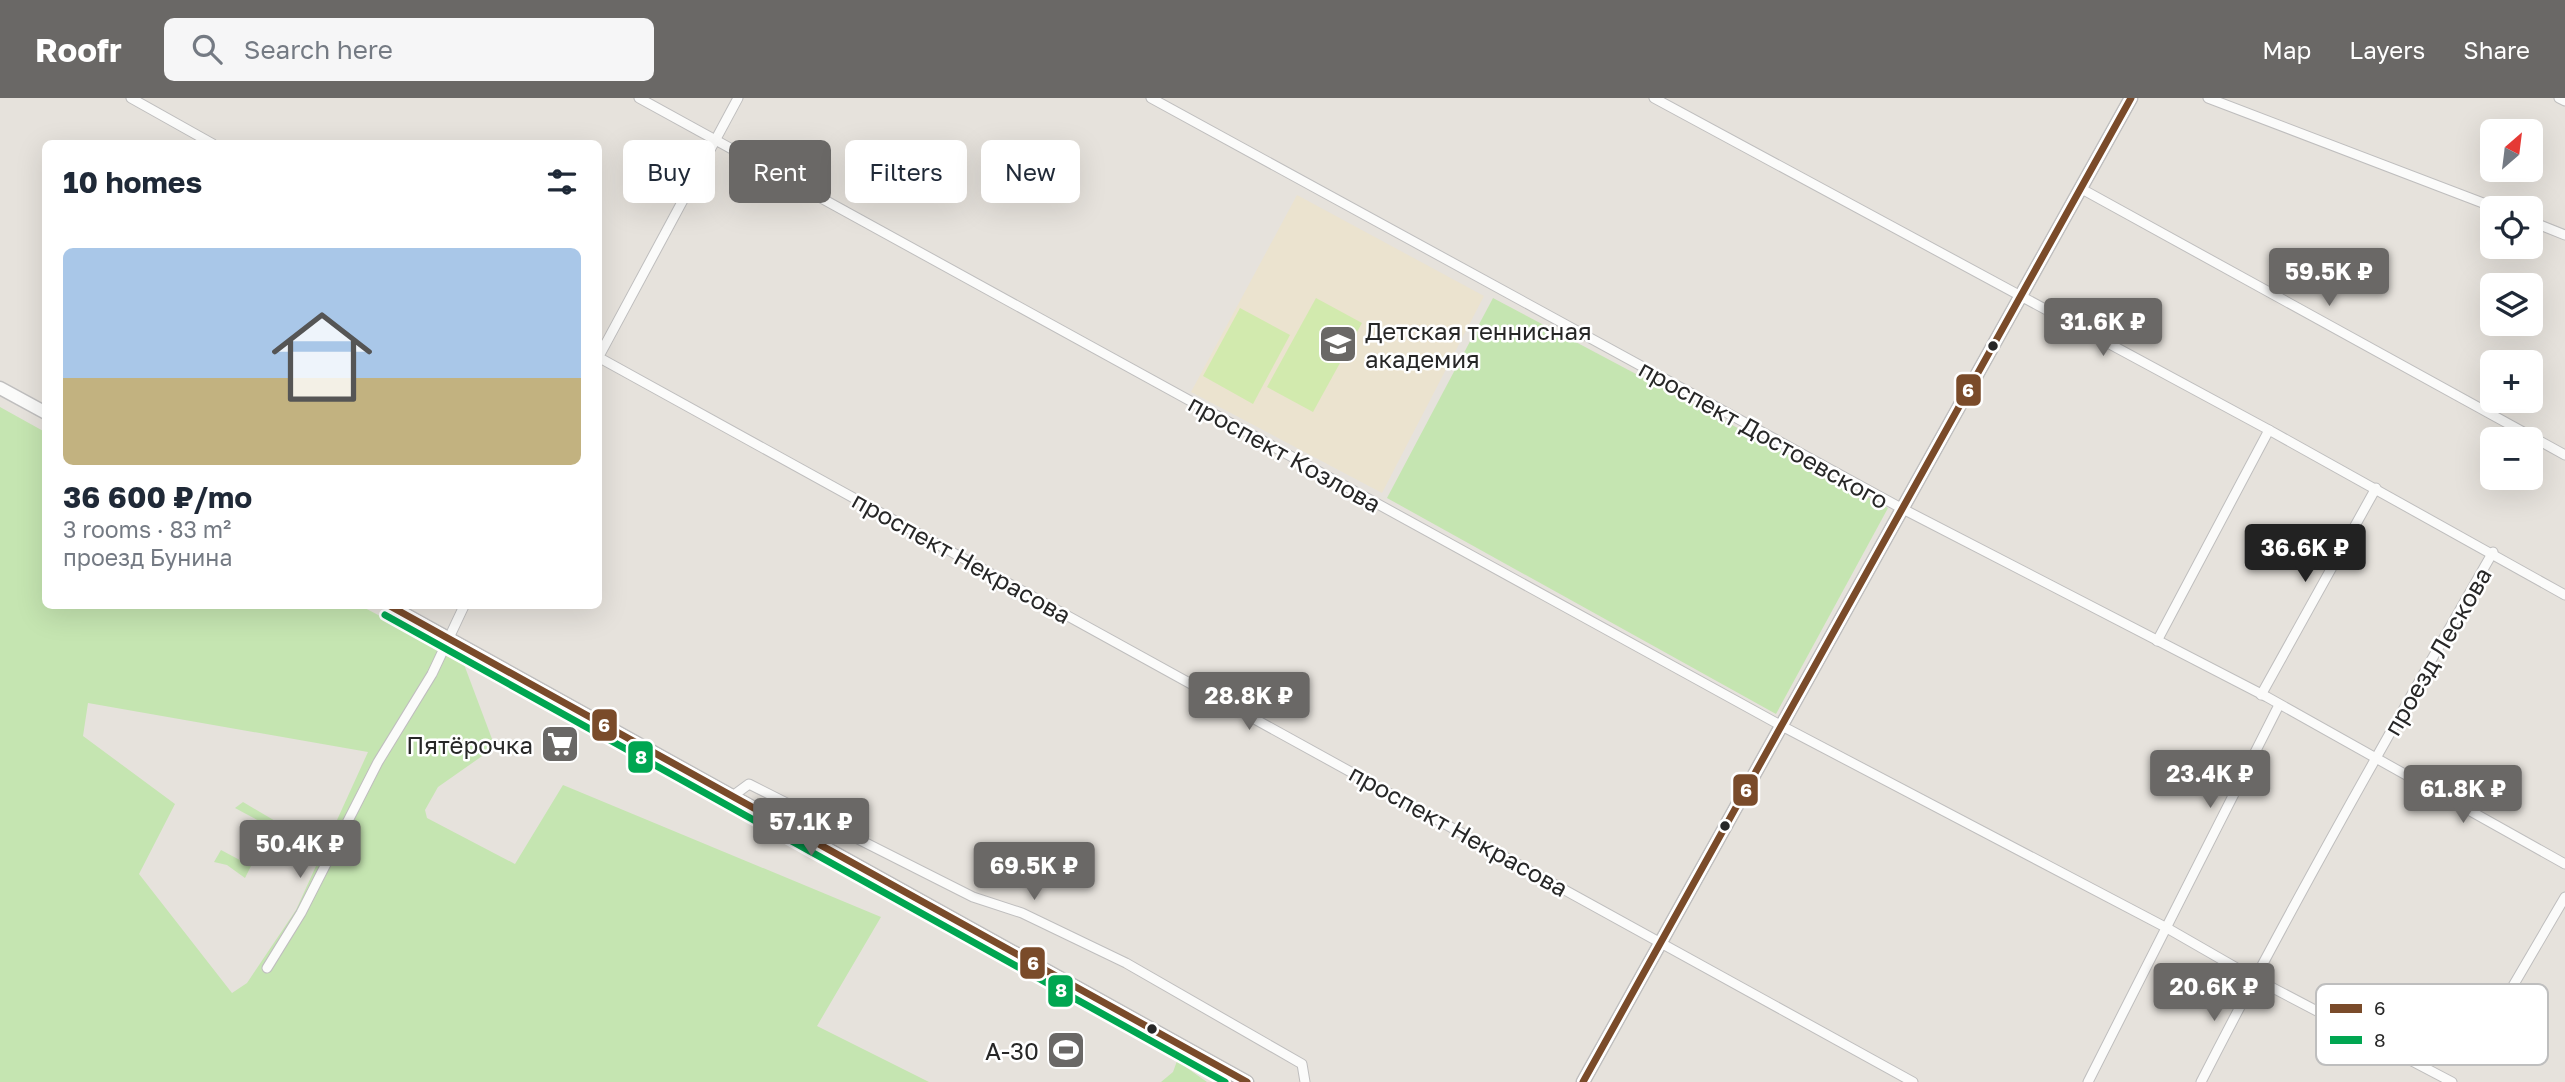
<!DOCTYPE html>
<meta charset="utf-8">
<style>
:root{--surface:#fff;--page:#f6f6f7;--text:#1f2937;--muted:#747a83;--line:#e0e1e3;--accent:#6a6866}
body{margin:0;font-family:"Golos Text",sans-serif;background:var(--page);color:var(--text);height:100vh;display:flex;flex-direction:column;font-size:26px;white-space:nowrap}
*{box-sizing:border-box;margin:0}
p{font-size:23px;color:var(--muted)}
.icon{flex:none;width:38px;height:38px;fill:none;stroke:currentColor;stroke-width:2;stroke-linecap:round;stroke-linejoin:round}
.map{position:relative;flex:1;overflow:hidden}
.side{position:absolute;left:42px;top:42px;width:560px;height:469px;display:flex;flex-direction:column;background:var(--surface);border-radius:10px;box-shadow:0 7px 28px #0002}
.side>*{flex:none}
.hud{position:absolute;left:623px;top:42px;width:665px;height:63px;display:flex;gap:14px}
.needle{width:46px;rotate:28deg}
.controls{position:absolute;left:2480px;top:21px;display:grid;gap:14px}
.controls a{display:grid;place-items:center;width:63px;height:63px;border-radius:10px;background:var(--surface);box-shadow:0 7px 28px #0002;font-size:35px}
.price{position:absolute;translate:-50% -60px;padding:0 16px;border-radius:7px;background:var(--accent);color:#fff;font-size:23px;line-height:46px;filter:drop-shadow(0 2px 4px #0008)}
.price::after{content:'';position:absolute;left:50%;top:42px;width:21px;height:16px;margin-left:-10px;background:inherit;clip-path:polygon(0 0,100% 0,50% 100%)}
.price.on{background:#222;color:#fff}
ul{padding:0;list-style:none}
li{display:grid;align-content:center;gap:14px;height:371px;padding:0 21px}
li+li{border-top:2px solid var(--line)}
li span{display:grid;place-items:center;height:217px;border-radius:10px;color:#555}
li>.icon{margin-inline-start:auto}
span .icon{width:126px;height:126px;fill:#fffc;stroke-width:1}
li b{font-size:30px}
h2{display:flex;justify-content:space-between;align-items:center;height:84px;padding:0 21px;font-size:30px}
.tag{padding:0 24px;border-radius:10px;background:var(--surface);box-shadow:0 7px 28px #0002;font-size:24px;line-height:63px}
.tag.on{background:var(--accent);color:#fff}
header{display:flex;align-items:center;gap:42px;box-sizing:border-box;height:98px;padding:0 35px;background:var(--accent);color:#fff}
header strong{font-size:33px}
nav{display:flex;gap:38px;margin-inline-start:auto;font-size:24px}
.search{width:490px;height:63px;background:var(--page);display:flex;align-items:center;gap:18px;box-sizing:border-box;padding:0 24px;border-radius:10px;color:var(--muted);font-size:26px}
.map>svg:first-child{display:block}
.education{fill:#ebe3cf}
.green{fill:#c5e5b1;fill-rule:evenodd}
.pitch{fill:#d2eaae}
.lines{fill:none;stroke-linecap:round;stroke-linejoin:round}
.street-casing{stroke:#bfbebe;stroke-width:11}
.secondary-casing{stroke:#bfbebe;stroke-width:15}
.street{stroke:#fbfbfa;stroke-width:9}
.secondary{stroke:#fbfbfa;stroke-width:12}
.bus-1-casing{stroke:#fff;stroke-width:12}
.bus-2-casing{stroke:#fff;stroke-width:12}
.bus-1{stroke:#7a4b2a;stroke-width:7}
.bus-2{stroke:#00a651;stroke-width:7}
.bus-dot{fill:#272727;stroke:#fff;stroke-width:2.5}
.labels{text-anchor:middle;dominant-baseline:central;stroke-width:5;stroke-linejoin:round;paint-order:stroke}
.poi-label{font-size:24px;fill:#272727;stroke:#fff;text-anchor:end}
.street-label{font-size:24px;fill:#272727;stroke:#fff}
.key{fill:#fff;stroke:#bebebe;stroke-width:2}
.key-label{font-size:19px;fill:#272727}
.line-badge{stroke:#fff;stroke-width:2.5}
.badge-label{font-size:19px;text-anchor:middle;font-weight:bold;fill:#fff}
</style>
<header>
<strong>Roofr</strong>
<div class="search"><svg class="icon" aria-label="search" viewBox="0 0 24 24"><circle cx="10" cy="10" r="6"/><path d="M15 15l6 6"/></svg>Search here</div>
<nav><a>Map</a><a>Layers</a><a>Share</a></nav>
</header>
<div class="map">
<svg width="2565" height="984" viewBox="0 0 2565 984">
<rect width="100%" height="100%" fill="#e6e2dc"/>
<path class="education" d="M1297 97 1484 198 1382 395 1191 294Z"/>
<g class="green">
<path d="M1493 200 1888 410 1776 616 1387 400Z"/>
<path d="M0 309 45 334 46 508H361L462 561 495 649 438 689 425 712 427 720 515 766 563 687 881 819 817 928 929 984H0ZM88 605 368 654 296 812 247 885 232 895 139 776 175 706 83 638Z"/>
<path d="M243 704 282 727 281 730 276 732 235 710Z"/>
<path d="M221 752 251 768 245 780 227 767 214 764Z"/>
<path d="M1177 963 1207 984H1161L1173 974Z"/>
</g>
<g class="pitch">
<path d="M1316 200 1362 225 1313 314 1267 289Z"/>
<path d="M1240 210 1290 237 1253 306 1203 278Z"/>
</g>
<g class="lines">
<defs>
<g id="street">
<path d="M131 0 213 46"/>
<path d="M639 0 1780 627 2167 830 2254 880 2452 984"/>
<path d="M1151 0 1901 410 2267 599 2565 766"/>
<path d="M1654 0 2269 332 2565 497"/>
<path d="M2208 0 2496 110"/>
<path d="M2559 0 2565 3"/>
<path d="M2080 90 2565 357"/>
<path d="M2530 123 2565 137"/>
<path d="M598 259 1913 984"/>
<path d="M598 260 738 0"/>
<path d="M2157 543 2269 332"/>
<path d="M2261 597 2376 390"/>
<path d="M734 697 749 686 973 799 1022 815 1126 865 1302 966 1305 984"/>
<path d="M267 870 301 815 378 664 432 576 464 508"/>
<path d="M2479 946 2565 799"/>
<path d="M2088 984 2279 607"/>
<path d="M2201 984C2293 804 2393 629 2493 454"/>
</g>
<g id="secondary">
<path d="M0 290 46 315"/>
<path d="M390 508 1247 984"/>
<path d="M1583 984 2131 0"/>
</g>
</defs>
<use href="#street" class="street-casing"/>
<use href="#secondary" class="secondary-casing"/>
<use href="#street" class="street"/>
<use href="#secondary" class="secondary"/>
<defs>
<g id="bus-1">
<path d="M390 508 1247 984"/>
<path d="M1583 984 2131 0"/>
</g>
<path id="bus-2" d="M385 517 1225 984"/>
</defs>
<use href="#bus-1" class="bus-1-casing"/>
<use href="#bus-2" class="bus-2-casing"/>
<use href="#bus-1" class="bus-1"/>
<use href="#bus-2" class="bus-2"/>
</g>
<defs>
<symbol id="school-square" viewBox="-11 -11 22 22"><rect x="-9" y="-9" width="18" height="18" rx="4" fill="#6a6866" stroke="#fff"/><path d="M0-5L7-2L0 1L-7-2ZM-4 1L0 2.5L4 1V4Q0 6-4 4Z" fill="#fff"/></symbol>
<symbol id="supermarket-square" viewBox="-11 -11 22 22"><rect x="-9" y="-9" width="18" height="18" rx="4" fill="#6a6866" stroke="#fff"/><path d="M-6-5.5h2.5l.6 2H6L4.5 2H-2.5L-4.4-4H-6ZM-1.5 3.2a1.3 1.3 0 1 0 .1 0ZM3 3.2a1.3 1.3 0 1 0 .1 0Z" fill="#fff"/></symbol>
<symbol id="stadium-square" viewBox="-11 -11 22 22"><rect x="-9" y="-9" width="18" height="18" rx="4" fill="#6a6866" stroke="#fff"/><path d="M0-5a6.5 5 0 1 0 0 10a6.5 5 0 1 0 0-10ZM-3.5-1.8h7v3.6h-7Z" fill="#fff"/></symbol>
</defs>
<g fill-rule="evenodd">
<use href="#school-square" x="1316" y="224" width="44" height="44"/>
<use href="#supermarket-square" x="538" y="624" width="44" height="44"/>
<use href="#stadium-square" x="1044" y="930" width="44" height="44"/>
</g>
<g class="bus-dot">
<circle cx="1993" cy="248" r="6"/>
<circle cx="1725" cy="728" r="6"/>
<circle cx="1152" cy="931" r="6"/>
</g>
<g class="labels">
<g class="poi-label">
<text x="1365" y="232" text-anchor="start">Детская теннисная<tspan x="1365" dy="28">академия</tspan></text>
<text x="533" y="646">Пятёрочка</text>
<text x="1039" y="952">А-30</text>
</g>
<g class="street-label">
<text transform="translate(1764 336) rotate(29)">проспект Достоевского</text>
<text transform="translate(1285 355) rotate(29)">проспект Козлова</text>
<text transform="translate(962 459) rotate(29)">проспект Некрасова</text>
<text transform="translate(2437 553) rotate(-60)">проезд Лескова</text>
<text transform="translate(1459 732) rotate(29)">проспект Некрасова</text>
</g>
</g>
<rect x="2316" y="886" width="232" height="81" rx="10" class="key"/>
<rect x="2330" y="906" width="32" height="9" fill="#7a4b2a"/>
<rect x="2330" y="938" width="32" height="8" fill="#00a651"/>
<g class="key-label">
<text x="2374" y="917">6</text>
<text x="2374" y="949">8</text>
</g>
<g class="line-badge">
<rect x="1955" y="275" width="27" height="34" rx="7" fill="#7a4b2a"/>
<rect x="591" y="610" width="27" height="34" rx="7" fill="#7a4b2a"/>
<rect x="627" y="642" width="27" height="34" rx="7" fill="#00a651"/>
<rect x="1732" y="675" width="27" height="34" rx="7" fill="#7a4b2a"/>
<rect x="1019" y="848" width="27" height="34" rx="7" fill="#7a4b2a"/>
<rect x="1047" y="876" width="27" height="34" rx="7" fill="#00a651"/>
</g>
<g class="badge-label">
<text x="1968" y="299">6</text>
<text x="604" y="634">6</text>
<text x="641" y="666">8</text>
<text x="1746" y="699">6</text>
<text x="1033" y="872">6</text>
<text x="1061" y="899">8</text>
</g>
</svg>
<div class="controls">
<a><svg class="needle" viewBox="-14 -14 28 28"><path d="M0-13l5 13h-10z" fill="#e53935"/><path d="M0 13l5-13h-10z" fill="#747a83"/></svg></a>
<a><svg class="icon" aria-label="locate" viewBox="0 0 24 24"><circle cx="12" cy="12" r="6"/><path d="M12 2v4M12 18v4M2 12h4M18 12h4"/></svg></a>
<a><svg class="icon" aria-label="layers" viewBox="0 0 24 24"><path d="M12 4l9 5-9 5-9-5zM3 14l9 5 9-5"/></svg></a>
<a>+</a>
<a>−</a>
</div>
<b class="price" style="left:2329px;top:210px">59.5K ₽</b>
<b class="price" style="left:2103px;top:260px">31.6K ₽</b>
<b class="price on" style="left:2305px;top:486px">36.6K ₽</b>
<b class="price" style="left:1249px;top:634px">28.8K ₽</b>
<b class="price" style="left:2210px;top:712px">23.4K ₽</b>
<b class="price" style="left:2463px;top:727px">61.8K ₽</b>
<b class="price" style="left:811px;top:760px">57.1K ₽</b>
<b class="price" style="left:300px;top:782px">50.4K ₽</b>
<b class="price" style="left:1034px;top:804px">69.5K ₽</b>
<b class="price" style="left:2214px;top:925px">20.6K ₽</b>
<div class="hud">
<a class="tag">Buy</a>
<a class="tag on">Rent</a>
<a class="tag">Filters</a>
<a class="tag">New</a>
</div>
<section class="side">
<h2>10 homes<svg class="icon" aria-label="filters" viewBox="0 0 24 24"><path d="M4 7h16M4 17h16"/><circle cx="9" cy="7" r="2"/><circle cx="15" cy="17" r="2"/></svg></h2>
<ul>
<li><span style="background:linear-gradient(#a9c7e8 60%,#c2b280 0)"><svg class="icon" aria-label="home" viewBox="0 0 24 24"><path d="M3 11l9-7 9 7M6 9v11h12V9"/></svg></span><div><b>36 600 ₽/mo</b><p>3 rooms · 83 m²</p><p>проезд Бунина</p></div></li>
</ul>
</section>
</div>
